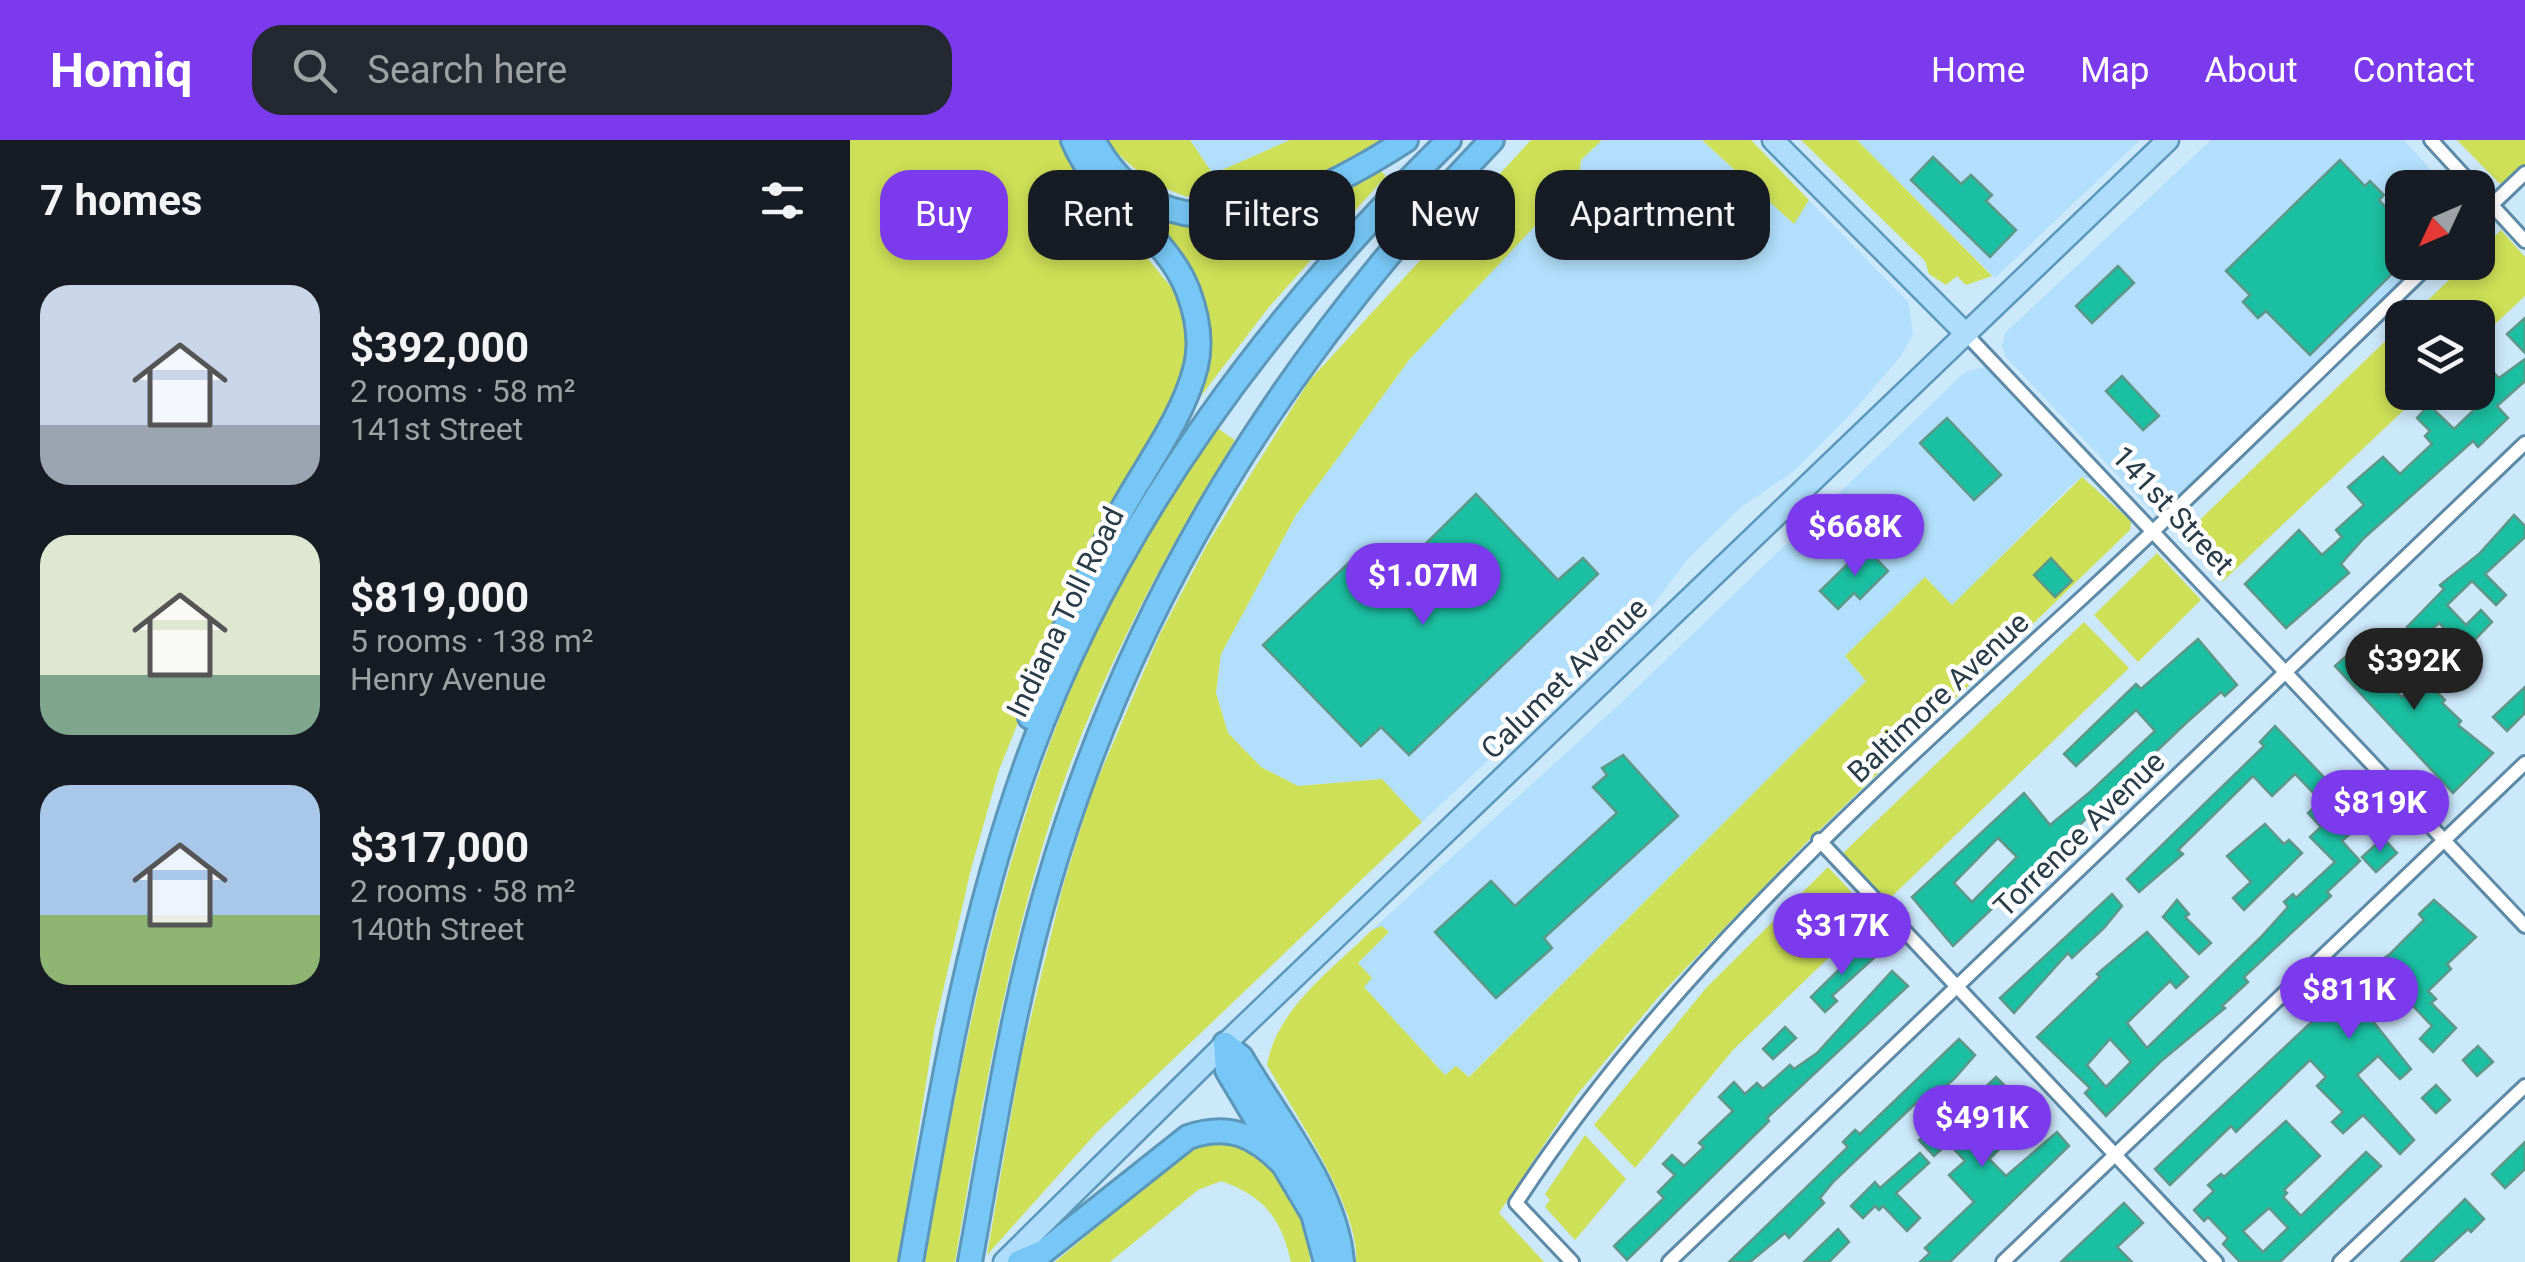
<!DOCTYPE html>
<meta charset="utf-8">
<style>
:root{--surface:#171b24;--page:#242831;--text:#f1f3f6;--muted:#9ea1a6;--accent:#7c3aed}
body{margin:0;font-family:Roboto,sans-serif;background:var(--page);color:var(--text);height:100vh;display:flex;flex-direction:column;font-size:38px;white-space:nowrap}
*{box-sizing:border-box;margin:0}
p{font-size:32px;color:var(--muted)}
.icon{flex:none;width:55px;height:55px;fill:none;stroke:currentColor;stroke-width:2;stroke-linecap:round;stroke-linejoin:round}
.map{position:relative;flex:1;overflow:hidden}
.drawer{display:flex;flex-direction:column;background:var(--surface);width:850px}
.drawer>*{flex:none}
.banner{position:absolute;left:30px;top:30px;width:950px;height:90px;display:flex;gap:20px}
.needle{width:65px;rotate:226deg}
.fabs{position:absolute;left:1535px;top:30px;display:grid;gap:20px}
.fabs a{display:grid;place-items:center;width:110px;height:110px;border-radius:20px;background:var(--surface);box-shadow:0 5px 15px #0003;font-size:50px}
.price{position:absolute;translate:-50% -85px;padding:0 22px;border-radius:35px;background:var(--accent);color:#fff;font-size:32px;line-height:65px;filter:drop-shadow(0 2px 5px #0008)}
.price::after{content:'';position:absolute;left:50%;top:60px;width:30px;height:22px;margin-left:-15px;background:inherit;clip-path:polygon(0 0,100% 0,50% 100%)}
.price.active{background:#222;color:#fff}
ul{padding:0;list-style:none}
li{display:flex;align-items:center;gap:30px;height:250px;padding:0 40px}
li span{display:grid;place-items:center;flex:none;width:280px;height:200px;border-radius:30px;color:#555}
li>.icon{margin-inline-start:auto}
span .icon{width:120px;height:120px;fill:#fffc;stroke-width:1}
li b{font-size:42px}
h2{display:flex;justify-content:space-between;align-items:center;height:120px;padding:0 40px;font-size:42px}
.tag{padding:0 35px;border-radius:30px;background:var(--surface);box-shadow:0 5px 15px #0003;font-size:35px;line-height:90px}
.tag.active{background:var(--accent);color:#fff}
header{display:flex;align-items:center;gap:60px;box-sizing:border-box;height:140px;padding:0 50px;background:var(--accent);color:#fff}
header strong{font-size:48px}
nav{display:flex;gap:55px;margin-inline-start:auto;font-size:35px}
.search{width:700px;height:90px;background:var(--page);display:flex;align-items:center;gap:25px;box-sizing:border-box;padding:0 35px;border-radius:30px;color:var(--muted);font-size:38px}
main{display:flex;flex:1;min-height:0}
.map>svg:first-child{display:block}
.built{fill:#b2dffb}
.green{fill:#cee057}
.building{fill:#1bbfa2;stroke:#5d9788;stroke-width:2.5;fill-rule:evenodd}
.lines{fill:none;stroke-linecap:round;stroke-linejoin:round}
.street-casing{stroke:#5d8ba7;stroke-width:18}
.primary-casing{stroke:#5c97b9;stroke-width:25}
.highway-casing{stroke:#5c97b9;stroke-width:28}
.street{stroke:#fff;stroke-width:12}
.primary{stroke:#adddfa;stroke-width:20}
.highway{stroke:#77c7f6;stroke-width:22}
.labels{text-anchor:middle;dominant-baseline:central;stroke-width:9;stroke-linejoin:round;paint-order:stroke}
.street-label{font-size:30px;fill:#293d49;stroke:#fff}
</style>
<header>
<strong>Homiq</strong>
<div class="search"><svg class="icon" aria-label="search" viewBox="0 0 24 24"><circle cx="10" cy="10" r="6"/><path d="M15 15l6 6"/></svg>Search here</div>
<nav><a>Home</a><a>Map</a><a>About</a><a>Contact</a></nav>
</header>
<main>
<section class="drawer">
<h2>7 homes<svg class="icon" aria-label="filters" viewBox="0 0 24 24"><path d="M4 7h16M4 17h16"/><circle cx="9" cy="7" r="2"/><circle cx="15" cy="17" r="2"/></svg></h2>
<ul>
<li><span style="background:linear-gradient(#c9d6e8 70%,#9aa5b1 0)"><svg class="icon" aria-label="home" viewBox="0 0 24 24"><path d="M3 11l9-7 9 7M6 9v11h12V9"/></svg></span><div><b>$392,000</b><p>2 rooms · 58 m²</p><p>141st Street</p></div></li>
<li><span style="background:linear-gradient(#dfe7d0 70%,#7fa58c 0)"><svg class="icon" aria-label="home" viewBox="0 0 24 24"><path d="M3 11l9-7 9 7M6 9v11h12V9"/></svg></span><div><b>$819,000</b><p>5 rooms · 138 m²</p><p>Henry Avenue</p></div></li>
<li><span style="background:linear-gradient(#a9c7e8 65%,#8fb573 0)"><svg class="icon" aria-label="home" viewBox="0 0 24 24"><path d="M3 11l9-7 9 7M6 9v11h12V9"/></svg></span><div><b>$317,000</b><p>2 rooms · 58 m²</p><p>140th Street</p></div></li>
</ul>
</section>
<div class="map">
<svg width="1675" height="1122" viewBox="0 0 1675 1122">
<rect width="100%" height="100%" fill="#cce8fb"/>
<g class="built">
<path d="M340 0H440L363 34Z"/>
<path d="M752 0H851L944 83 959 60 1059 163 1063 195 1051 216 1000 275 944 331 890 368 837 420 800 469 572 682 531 639 448 646 411 627 378 593 366 553 371 514 446 375 559 220 729 39 731 20Z"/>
<path d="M1007 0H1290L1145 138Z"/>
<path d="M1361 0H1554L1596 47 1552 48V122L1571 123 1309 379 1156 217 1152 206 1155 193Z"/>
<path d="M1135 227 1240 339 1232 337 1220 346 1102 466 1076 437 995 516 1016 541 618 937 606 926 596 936 514 847 508 823 539 792 532 786 522 790 773 561 1115 232Z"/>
</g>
<g class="green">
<path d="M0 0H210L225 29 325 152 335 179 336 207 331 239 226 437 149 630 121 729 85 886 48 1122H0Z"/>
<path d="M255 0H340L363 34 440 0H531C429 59 347 102 255 0Z"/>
<path d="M681 0H752L731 20 729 39 559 220 446 375 371 514 366 553 378 593 411 627 448 646 532 639 572 682 247 992 137 1115 171 918 213 746 241 655 309 496 358 403 459 241Z"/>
<path d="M852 0H901L959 60 944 84Z"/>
<path d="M951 0H1007L1142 136 1116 145 1107 136 1096 145 1079 134 1075 121Z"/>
<path d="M1607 0H1675V25L1655 44 1649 43Z"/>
<path d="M529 29 536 36 419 167 344 265 340 261C381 188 354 146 306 86L314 78C390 106 465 70 529 29Z"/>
<path d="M1651 90 1675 117V156L1628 200V178L1560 177 1617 123 1628 122V113Z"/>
<path d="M1552 185V252L1572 253 1373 441 1332 397Z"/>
<path d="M367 288 385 300C306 428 236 560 193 705 152 842 129 982 105 1122H75C112 910 153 695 243 498 276 424 321 355 367 288Z"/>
<path d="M1232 337 1281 381 1280 390 957 702 810 855 726 956 649 1073 694 1122H506C512 1072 443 970 417 925 427 868 483 829 522 790L532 786 539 792 508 823 522 838 514 847 595 935 606 926 619 937 1016 541 995 516 1075 437 1102 465Z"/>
<path d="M1307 413 1351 460 1288 522 1244 475Z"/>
<path d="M1234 482 1279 528 1035 763 991 715Z"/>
<path d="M978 727 1023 775 883 910 785 1028 744 985 856 848Z"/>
<path d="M735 995 776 1039 725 1100 695 1067 700 1060 695 1054Z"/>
<path d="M366 1000C375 1002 388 1003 397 1007 427 1021 461 1090 460 1122H441C431 1078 414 1056 371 1041L348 1050 260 1122H205L338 1011Z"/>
</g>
<g class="building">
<path d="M1083 17 1111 44 1121 35 1142 55 1136 61 1166 90 1140 117 1061 40Z"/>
<path d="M1490 20 1515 46 1520 41 1534 55 1529 60 1552 85V124L1460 215 1416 171 1408 178 1393 162 1400 155 1376 131Z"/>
<path d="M1268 126 1284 143 1242 183 1226 166Z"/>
<path d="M1675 178V213L1657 194Z"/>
<path d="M1628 216 1649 238 1675 219V241L1647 266 1658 278 1628 307 1623 301 1514 398 1491 424 1499 433 1436 488 1395 444 1449 390 1472 415 1492 397 1486 390 1514 365 1498 347 1533 317 1550 334 1582 304 1575 296 1580 291 1567 278 1579 265 1604 289 1626 268 1623 265 1639 250 1628 239Z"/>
<path d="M1272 236 1309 276 1293 290 1256 251Z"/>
<path d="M1097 278 1151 335 1124 360 1070 303Z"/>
<path d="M626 354 708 440 733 418 748 434 559 615 531 587 511 606 413 505 510 412 538 441Z"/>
<path d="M1664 375 1675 386V397L1635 434 1656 455 1646 465 1622 441 1597 465 1616 485 1631 470 1642 482 1615 510 1589 483 1569 501 1557 487 1594 449 1590 445 1629 414Z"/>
<path d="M1015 407 1038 431 1010 459 1004 453 988 469 970 451Z"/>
<path d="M1201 418 1222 441 1205 457 1184 435Z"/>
<path d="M1525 490 1554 521 1535 539 1552 557 1572 538 1595 560 1592 563 1611 581 1608 585 1643 613 1603 653 1485 526Z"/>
<path d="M1348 499 1387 545 1375 556 1371 552 1335 584 1103 806 1062 757 1174 653 1200 685 1240 652 1305 591 1286 570 1226 626 1214 614 1286 544 1291 549ZM1148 698 1167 717 1122 762 1104 743Z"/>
<path d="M1675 547V573L1657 591 1643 577Z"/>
<path d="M1425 586 1515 680 1492 701 1510 721 1477 752 1481 756 1394 837 1398 842 1372 866 1375 868 1310 922 1256 976 1235 953 1240 948 1187 897 1250 837 1247 834 1297 792 1338 837 1326 848 1320 841 1277 883 1297 908 1410 798 1438 767 1434 762 1443 754 1446 758 1485 722 1460 697 1471 687 1458 673 1471 661 1445 634 1422 656 1403 636 1328 710 1333 714 1289 752 1277 739 1414 606 1410 602ZM1260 899 1281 922 1256 947 1237 925Z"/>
<path d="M773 615 828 676 694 798 702 808 646 858 585 792 641 741 665 766 767 673 743 647 757 635 752 628Z"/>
<path d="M1415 684 1434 704 1439 700 1452 713 1394 770 1383 758 1401 742 1377 716Z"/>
<path d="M1533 698 1547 713 1526 732 1512 717Z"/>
<path d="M1262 754 1272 766 1254 788 1222 818 1218 813 1164 873 1150 858Z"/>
<path d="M1327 760 1339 774 1335 777 1361 803 1349 814 1313 777Z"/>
<path d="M1584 760 1626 797 1597 824 1601 829 1578 851 1586 859 1581 863 1606 888 1583 912 1570 899 1582 886 1546 848 1518 875 1561 929 1550 939 1528 916 1507 935 1564 1000 1550 1014 1513 975 1493 993 1482 982 1493 972 1467 946 1476 937 1460 920 1386 992 1381 986 1320 1045 1305 1029 1517 830 1540 814 1574 780 1569 774Z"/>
<path d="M1014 805 1025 817 982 856 987 861 975 872 961 857Z"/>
<path d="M1042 831 1058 846 917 978 919 981 777 1120 764 1106 814 1058 808 1052 825 1035 813 1024 822 1015 834 1026 854 1007 849 1003 883 971 869 957 884 942 895 954 907 943 913 949 940 925 944 929 967 913Z"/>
<path d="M935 887 946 898 923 919 913 909Z"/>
<path d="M1109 899 1125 915 1105 938 1091 951 1087 947 1065 964 984 1041 970 1058 974 1063 939 1098 935 1093 900 1122H879L998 1007 993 1002 1005 990 1010 994Z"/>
<path d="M1628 906 1643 922 1627 936 1613 920Z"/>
<path d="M1146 937 1158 949 1137 969 1158 991 1151 998 1156 1003 1139 1019 1156 1036 1207 992 1219 1006 1100 1122H1070L1080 1113 1075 1108 1124 1062 1099 1035 1115 1021 1098 1003 1084 1016 1069 1000 1098 976 1102 979Z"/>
<path d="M1586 945 1600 960 1586 973 1572 958Z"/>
<path d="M1436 981 1470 1016 1434 1050 1437 1053 1433 1057 1451 1076 1516 1012 1531 1026 1430 1122H1390L1373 1104 1378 1098 1358 1077 1354 1081 1344 1070 1364 1051 1358 1045 1371 1034 1374 1037ZM1419 1068 1438 1088 1413 1112 1393 1091Z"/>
<path d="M1675 1002V1029L1655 1048 1642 1034Z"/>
<path d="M1070 1013 1079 1023 1046 1053 1070 1078 1057 1091 1033 1066 1029 1070 1025 1066 1013 1078 1001 1066 1025 1042 1030 1048Z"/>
<path d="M1615 1059 1634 1079 1621 1092 1618 1089 1582 1122H1551Z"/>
<path d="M1274 1063 1293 1083 1267 1107 1282 1122H1211Z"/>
<path d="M988 1089 999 1102 979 1122H954Z"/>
</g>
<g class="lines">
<defs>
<g id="street">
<path d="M1581 0 1625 48"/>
<path d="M1628 50 1675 101"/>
<path d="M1628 78 1675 33"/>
<path d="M1116 194 1675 786"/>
<path d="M969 700 1366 1122"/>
<path d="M722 1122 666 1063C816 834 1021 652 1221 468 1344 355 1462 238 1582 122"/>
<path d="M819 1122 1675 303"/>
<path d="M1153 1122 1675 623"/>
<path d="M1490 1122 1675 946"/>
</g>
<g id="primary">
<path d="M923 0 1116 194"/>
<path d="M154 1122 375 904 1318 0"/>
</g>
<g id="highway">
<path d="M243 0C315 134 462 61 556 0"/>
<path d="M180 577C205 504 237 436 273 368 298 323 334 276 346 226 352 200 347 175 338 151 316 92 246 59 223 0"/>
<path d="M375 904 391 917C427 979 486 1049 492 1122"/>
<path d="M375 904 377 930 463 1074 476 1122"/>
<path d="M61 1122C91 951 120 778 180 614 267 377 420 175 599 0"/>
<path d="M120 1122C143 996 162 868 198 745 282 456 435 215 642 0"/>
<path d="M169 1122 193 1112 338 997C379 983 405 995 434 1025"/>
</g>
</defs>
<use href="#street" class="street-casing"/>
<use href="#primary" class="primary-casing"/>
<use href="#highway" class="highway-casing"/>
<use href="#street" class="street"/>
<use href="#primary" class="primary"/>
<use href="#highway" class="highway"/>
</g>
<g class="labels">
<g class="street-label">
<text transform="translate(1323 370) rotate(47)">141st Street</text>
<text transform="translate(215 472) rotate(-64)">Indiana Toll Road</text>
<text transform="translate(714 538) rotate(-44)">Calumet Avenue</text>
<text transform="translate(1088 557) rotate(-43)">Baltimore Avenue</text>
<text transform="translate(1229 694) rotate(-44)">Torrence Avenue</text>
</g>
</g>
</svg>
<div class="fabs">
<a><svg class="needle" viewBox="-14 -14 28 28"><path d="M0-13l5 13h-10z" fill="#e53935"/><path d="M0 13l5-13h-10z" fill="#9ea1a6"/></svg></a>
<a><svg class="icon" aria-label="layers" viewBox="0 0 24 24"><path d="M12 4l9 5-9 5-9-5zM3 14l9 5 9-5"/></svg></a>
</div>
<b class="price" style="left:1005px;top:439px">$668K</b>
<b class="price" style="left:573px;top:488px">$1.07M</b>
<b class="price active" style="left:1564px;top:573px">$392K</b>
<b class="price" style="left:1530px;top:715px">$819K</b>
<b class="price" style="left:992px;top:838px">$317K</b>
<b class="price" style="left:1499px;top:902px">$811K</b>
<b class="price" style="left:1132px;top:1030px">$491K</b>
<div class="banner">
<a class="tag active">Buy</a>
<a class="tag">Rent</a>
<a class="tag">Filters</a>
<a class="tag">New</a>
<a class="tag">Apartment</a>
</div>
</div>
</main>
